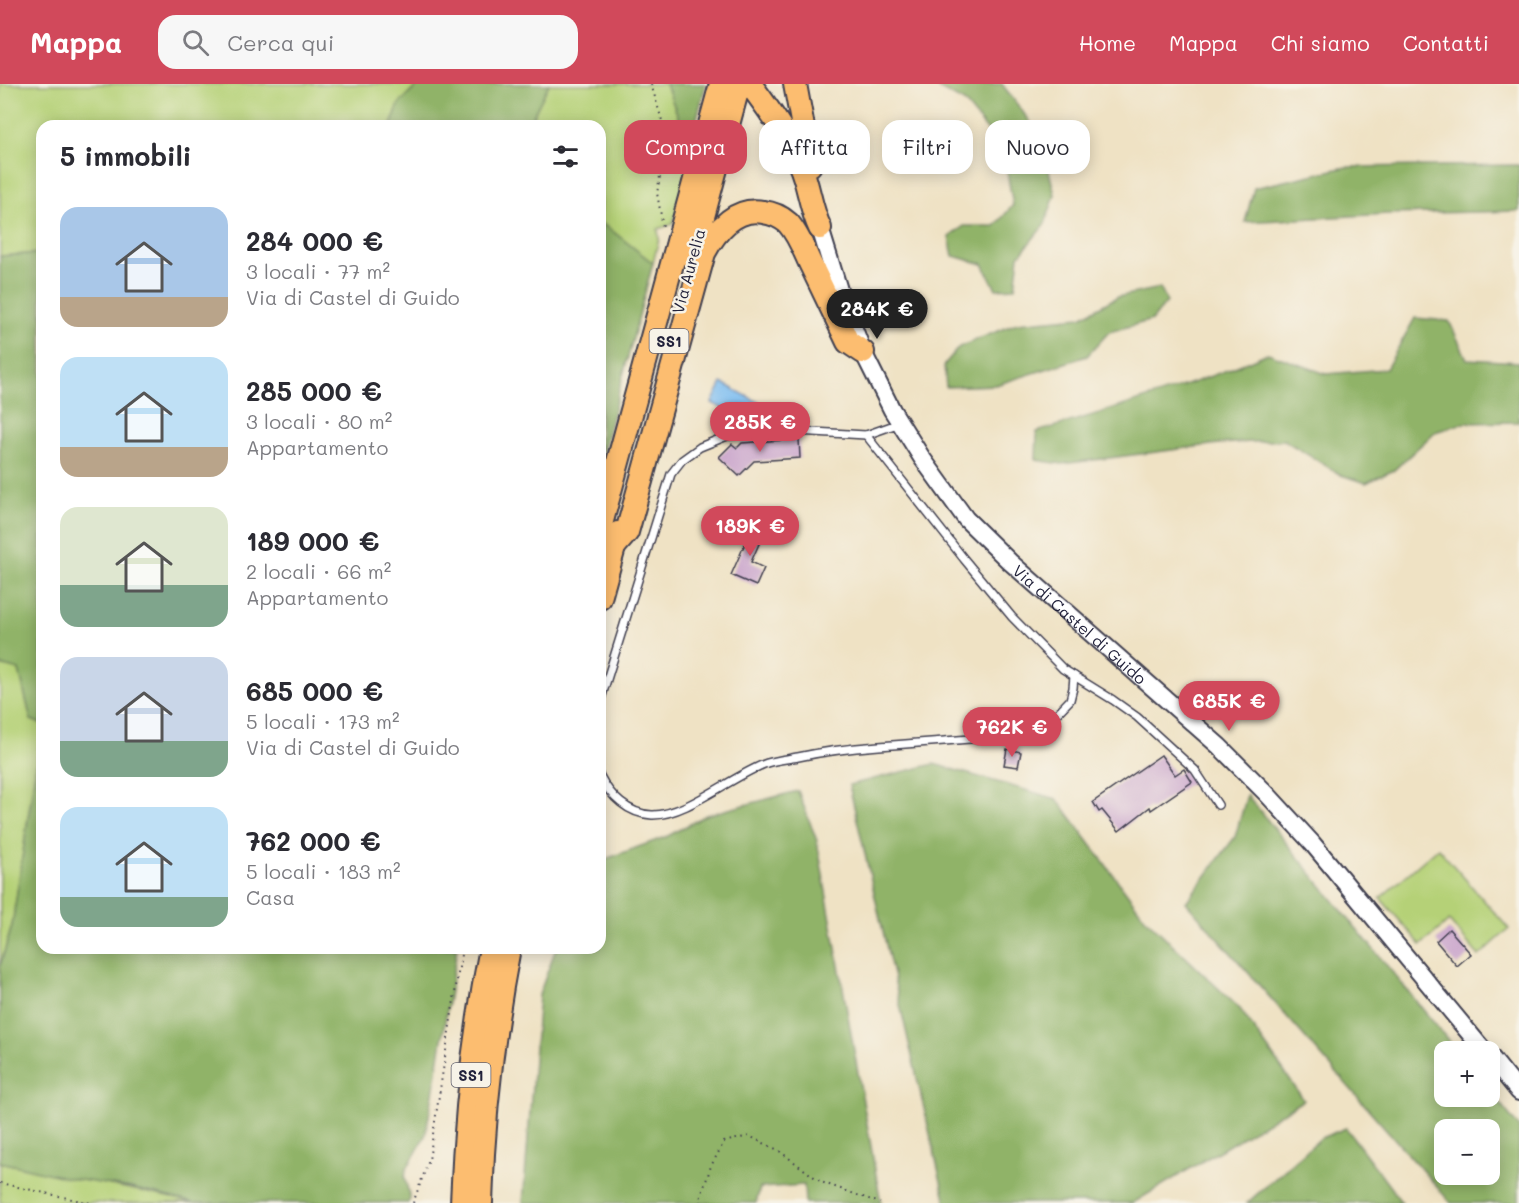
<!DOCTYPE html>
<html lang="it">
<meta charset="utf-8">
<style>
:root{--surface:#fff;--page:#f7f7f7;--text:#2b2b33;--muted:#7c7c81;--accent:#d1495b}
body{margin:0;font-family:Mali,sans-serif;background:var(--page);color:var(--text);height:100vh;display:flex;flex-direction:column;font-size:22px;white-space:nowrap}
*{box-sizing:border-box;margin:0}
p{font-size:20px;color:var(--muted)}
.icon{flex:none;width:33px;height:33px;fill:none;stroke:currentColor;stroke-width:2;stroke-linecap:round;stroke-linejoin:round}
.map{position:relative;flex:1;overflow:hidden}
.panel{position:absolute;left:36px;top:36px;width:570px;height:834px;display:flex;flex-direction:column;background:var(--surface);border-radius:18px;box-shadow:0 3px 15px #0003}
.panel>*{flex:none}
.top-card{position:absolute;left:624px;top:36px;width:570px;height:54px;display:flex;gap:12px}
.buttons{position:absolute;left:1434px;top:957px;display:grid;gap:12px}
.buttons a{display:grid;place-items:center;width:66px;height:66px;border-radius:12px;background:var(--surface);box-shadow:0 3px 15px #0003;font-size:30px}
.price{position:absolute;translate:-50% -51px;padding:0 14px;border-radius:21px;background:var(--accent);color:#fff;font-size:20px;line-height:39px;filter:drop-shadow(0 2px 3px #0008)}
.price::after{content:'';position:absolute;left:50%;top:36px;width:18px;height:14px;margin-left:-9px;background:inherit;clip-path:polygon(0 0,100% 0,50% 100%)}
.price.active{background:#222;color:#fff}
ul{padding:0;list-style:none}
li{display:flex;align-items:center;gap:18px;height:150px;padding:0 24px}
li span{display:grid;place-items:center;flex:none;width:168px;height:120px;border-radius:18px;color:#555}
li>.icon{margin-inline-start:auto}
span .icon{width:72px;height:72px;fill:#fffc;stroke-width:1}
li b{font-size:26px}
h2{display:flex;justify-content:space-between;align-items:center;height:72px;padding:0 24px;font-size:26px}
.pill{padding:0 21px;border-radius:18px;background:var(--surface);box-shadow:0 3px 15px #0003;font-size:21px;line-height:54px}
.pill.active{background:var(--accent);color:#fff}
header{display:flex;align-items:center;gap:36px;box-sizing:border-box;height:84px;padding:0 30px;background:var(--accent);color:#fff}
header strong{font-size:28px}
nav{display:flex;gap:33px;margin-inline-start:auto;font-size:21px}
.search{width:420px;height:54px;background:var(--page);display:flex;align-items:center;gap:15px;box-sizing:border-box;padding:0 21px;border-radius:18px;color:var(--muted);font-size:22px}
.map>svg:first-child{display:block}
.green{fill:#b5d177;stroke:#6c7a59;stroke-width:1.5}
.forest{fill:#90b368;stroke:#596a52;stroke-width:1.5;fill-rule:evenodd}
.water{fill:#7dbdf1;stroke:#507096;stroke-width:1.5}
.building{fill:#caa6cc}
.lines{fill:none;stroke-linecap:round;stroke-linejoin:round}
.service-casing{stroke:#413f50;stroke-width:10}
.tertiary-casing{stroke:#413f50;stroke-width:20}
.trunk-casing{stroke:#413f50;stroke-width:26}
.path{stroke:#413f50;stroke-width:2;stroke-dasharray:1.5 4.5;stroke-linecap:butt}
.service{stroke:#fff;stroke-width:7}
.tertiary{stroke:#fff;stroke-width:16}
.trunk{stroke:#fcbd6f;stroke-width:22}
.labels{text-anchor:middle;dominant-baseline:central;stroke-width:5;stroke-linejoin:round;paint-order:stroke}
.shield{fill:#f7f3e8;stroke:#62616f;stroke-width:1.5}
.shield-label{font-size:15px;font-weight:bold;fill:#22223b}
.street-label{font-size:16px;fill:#22223b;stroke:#f7f3e8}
</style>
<header>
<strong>Mappa</strong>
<div class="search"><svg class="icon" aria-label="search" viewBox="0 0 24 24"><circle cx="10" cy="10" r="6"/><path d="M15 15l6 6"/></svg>Cerca qui</div>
<nav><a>Home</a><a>Mappa</a><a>Chi siamo</a><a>Contatti</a></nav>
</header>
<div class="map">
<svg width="1519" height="1119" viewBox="0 0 1519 1119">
<rect width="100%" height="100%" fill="#f7f3e8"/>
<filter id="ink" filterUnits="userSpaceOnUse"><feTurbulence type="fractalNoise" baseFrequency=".0167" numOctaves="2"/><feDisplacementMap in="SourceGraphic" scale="12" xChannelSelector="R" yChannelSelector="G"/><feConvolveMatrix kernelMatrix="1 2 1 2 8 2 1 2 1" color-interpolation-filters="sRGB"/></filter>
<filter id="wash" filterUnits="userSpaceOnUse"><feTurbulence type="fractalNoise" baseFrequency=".008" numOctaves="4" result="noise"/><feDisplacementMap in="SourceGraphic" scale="24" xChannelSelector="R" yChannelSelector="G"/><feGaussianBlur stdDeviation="1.35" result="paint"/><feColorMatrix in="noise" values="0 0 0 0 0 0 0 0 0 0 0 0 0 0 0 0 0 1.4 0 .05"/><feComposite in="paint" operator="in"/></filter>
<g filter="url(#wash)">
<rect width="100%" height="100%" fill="#efe2c4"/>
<g class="green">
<path d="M0 0H419L399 20 391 42H42V169L0 172Z"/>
<path d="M549 0H666L692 70 673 140 658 145 659 155 653 179 611 146 600 139V42H528Z"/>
<path d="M0 581 19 586 31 636 42 640V660L39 661 12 842 0 882Z"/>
<path d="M1438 764 1509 845 1479 872 1449 837 1421 861 1380 814Z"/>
<path d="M0 1078C65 1093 130 1104 194 1119H0Z"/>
</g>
<g class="forest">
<path d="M419 0H549L528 42H391L399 20Z"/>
<path d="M666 0H706L695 41 692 70Z"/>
<path d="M931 0H1002L1040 51 1055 111 1045 140 1019 172 1015 204 996 205 983 180 953 172 949 153 964 142H995L1013 121 1003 65 964 18Z"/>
<path d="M1519 81V127L1388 130 1245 138 1254 104 1346 83Z"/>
<path d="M600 139 611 146 653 179 600 378Z"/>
<path d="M42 169V640L31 636 19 586 0 581V172Z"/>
<path d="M1160 204 1167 218 1152 236 1109 248 1087 272 996 301 946 303 944 281 959 263 1017 239 1081 233 1117 213Z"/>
<path d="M1415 234 1449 237 1467 275 1519 278V338L1464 339 1435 348 1394 386 1366 399 1341 391 1284 356 1219 360 1062 380 1036 376 1037 348C1115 324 1194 302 1268 269L1326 290 1386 285Z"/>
<path d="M42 660V864H457L435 999 425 1053 406 1086 405 1094 410 1115 408 1119H194L131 1104 68 1094 0 1078V882L12 842 39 661Z"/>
<path d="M934 680 1057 715 1146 835 1240 925 1304 1016 1133 1119H946L849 701Z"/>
<path d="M798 707 817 757 881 1119H805L804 1101 760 1104 756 1119H523L539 911 556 864H600V777L668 752 706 731Z"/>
<path d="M1247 711 1457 967 1444 968V1012H1490V1007L1519 1043V1119H1451L1186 818 1235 753ZM1444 1046H1490V1090H1444Z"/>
<path d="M1346 1044 1402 1119H1247L1321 1054Z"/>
</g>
<path class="water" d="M722 299 762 320 752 340 712 319Z"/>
<g id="blocks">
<g class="building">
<path d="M799 355 800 374 754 377 739 392 719 373 732 360 737 364 742 359Z"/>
<path d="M755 437 767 442 751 478 764 484 756 502 731 491Z"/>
<path d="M1007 665 1021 668 1018 683 1004 681Z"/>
<path d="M1161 671 1175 691 1184 685 1192 698 1151 726 1150 723 1119 747 1102 726 1099 728 1093 718Z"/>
<path d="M1449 845 1471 870 1457 882 1436 857Z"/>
</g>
</g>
</g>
<g filter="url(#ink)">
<use href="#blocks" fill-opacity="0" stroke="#413f50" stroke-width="1.5"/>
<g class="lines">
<defs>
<g id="service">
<path d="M866 351 964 475 1012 533 1063 585 1113 616 1137 633 1195 686 1218 721"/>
<path d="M600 618 671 390 682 376 700 363 727 352 747 350 796 347 866 351 900 339"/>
<path d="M600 692C610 712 628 730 652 731 686 732 733 691 767 679 777 676 788 675 798 673 825 667 852 664 879 662 929 658 979 654 1029 651L1039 648 1070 616 1073 604 1074 592"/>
</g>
<g id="tertiary">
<path id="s1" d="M820 144 839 206 863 268 892 326 922 374 966 435 1010 478 1219 662 1267 710 1312 759 1485 968"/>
<path d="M1490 972 1519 1008"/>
</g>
<g id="trunk">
<path d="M750 0C769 26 788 51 800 81 809 101 810 124 820 144"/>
<path d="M795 0 810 81"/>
<path d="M692 173 739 0"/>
<path d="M600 444 721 0"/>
<path d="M614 463 627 448 704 169C716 147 735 123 763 128 772 129 781 133 788 139 799 151 805 169 812 183 824 208 836 233 848 258L863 268"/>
<path d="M600 514 618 449"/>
<path d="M462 1119C465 1033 474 948 491 864"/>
<path d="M481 1119C483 1034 493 947 509 864"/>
</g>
</defs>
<use href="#service" class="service-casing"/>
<use href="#tertiary" class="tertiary-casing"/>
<use href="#trunk" class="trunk-casing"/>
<g class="path">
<path d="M651 0 667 53 657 109 663 143"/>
<path d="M0 1099 90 1119"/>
<path d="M413 1119 429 1076 462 864"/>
<path d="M701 1119 700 1115 711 1082 724 1058 749 1052 778 1066 821 1098 880 1119"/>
</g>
<use href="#service" class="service"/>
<use href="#tertiary" class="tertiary"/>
<use href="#trunk" class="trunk"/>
</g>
</g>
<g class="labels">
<g class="shield">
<rect x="649.5" y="245" width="39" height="24" rx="4.5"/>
<rect x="451.5" y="979" width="39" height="24" rx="4.5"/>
</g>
<g class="shield-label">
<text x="669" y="257">SS1</text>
<text x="471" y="991">SS1</text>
</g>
<g class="street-label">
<text transform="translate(688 187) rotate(-75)">Via Aurelia</text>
<text stroke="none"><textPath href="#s1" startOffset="483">Via di Castel di Guido</textPath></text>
</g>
</g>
</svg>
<div class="buttons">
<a>+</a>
<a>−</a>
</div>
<b class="price active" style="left:877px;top:256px">284K €</b>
<b class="price" style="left:760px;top:369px">285K €</b>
<b class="price" style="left:750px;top:473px">189K €</b>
<b class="price" style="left:1229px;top:648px">685K €</b>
<b class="price" style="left:1012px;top:674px">762K €</b>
<div class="top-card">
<a class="pill active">Compra</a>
<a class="pill">Affitta</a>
<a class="pill">Filtri</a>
<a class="pill">Nuovo</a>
</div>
<section class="panel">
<h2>5 immobili<svg class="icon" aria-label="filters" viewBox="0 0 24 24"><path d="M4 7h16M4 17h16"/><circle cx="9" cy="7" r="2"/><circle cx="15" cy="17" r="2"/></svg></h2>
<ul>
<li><span style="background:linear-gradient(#a9c7e8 75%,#b9a48a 0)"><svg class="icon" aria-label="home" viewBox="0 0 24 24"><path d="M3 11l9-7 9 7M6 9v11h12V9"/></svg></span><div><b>284 000 €</b><p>3 locali · 77 m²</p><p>Via di Castel di Guido</p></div></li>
<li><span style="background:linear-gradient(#bfe0f5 75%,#b9a48a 0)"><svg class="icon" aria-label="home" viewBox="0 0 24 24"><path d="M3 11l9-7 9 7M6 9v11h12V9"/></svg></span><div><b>285 000 €</b><p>3 locali · 80 m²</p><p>Appartamento</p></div></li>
<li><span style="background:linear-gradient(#dfe7d0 65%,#7fa58c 0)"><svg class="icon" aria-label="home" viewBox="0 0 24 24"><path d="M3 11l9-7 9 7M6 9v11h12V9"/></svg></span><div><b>189 000 €</b><p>2 locali · 66 m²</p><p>Appartamento</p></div></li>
<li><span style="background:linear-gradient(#c9d6e8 70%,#7fa58c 0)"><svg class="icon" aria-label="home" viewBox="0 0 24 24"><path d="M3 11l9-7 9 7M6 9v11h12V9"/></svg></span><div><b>685 000 €</b><p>5 locali · 173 m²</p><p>Via di Castel di Guido</p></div></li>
<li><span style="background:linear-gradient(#bfe0f5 75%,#7fa58c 0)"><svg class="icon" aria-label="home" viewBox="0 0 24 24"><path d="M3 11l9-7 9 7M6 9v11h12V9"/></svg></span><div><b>762 000 €</b><p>5 locali · 183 m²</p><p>Casa</p></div></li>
</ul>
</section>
</div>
